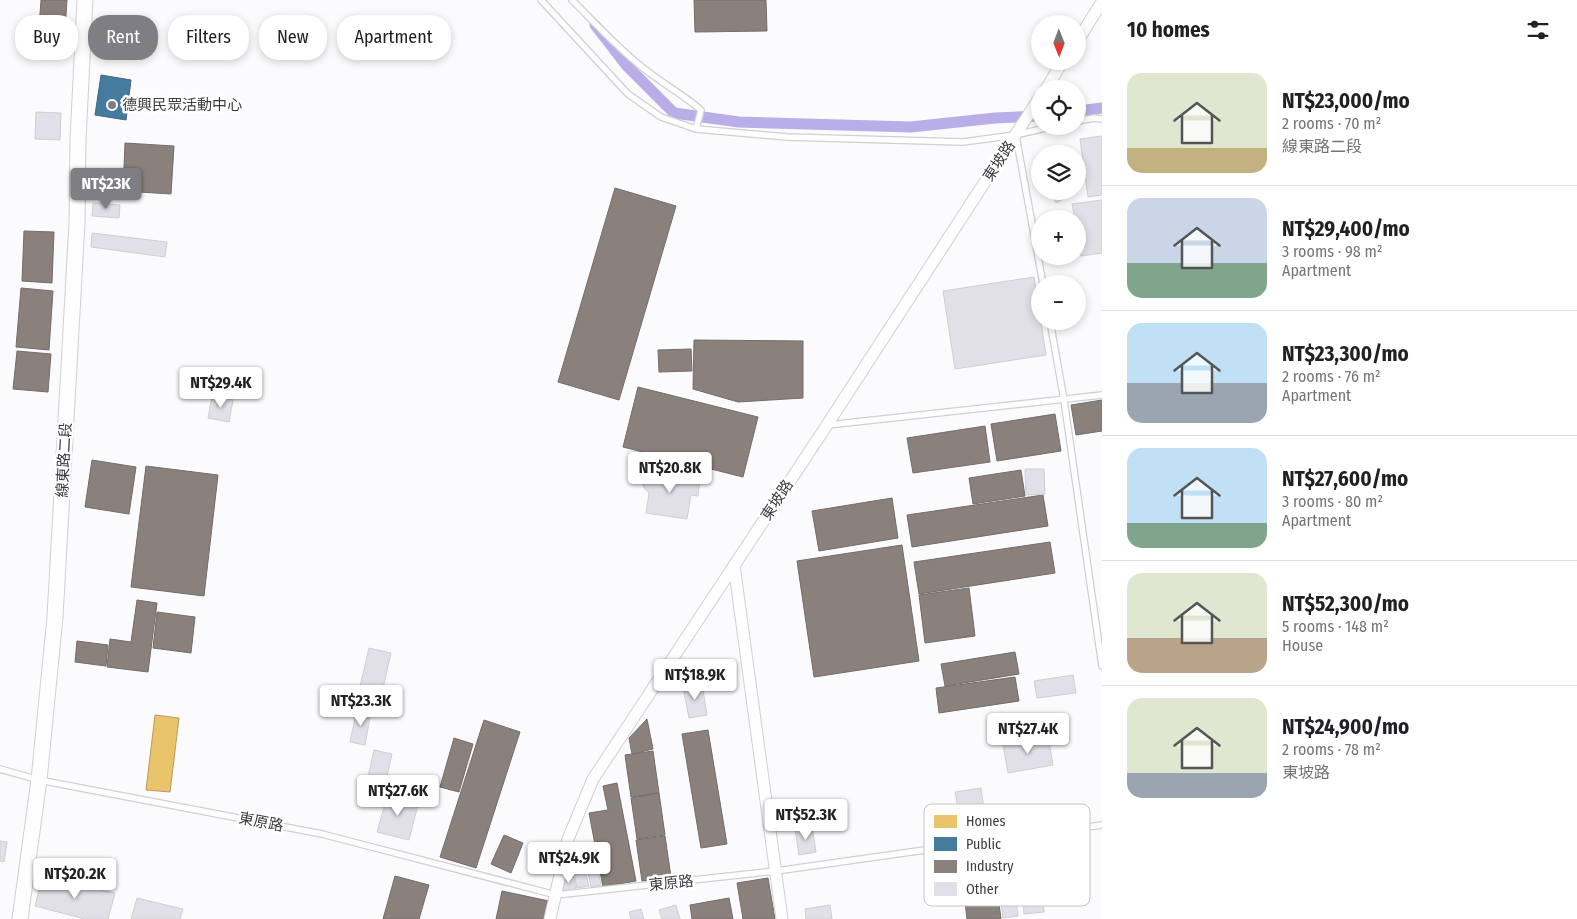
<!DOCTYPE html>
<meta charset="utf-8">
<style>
:root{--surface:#fff;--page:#f6f6f6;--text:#202124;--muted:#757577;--line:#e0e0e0;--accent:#7f7e82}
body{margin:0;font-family:"Fira Sans Condensed","Noto Sans TC",sans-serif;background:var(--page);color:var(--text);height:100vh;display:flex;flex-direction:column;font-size:19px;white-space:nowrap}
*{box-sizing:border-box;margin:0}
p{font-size:16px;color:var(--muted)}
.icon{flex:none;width:28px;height:28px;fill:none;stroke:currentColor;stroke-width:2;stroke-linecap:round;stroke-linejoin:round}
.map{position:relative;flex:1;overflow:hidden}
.side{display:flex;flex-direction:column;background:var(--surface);width:475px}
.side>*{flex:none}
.top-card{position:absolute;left:15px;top:15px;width:475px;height:45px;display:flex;gap:10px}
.needle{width:32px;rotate:179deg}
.fabs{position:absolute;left:1031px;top:15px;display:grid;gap:10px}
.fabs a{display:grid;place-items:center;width:55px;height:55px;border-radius:50%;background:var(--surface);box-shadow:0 2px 8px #0003;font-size:25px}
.price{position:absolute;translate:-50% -42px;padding:0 11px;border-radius:5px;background:#fff;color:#222;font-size:16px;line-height:32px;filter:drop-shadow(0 1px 2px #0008)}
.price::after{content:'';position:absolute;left:50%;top:30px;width:15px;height:11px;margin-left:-8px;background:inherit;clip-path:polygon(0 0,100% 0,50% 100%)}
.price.selected{background:var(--accent);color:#fff}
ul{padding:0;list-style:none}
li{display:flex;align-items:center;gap:15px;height:125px;padding:0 25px}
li+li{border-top:1px solid var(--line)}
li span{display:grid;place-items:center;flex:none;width:140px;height:100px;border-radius:15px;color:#555}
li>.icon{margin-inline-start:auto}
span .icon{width:60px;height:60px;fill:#fffc;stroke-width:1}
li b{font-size:21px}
h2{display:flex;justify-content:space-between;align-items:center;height:60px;padding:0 25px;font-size:21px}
.tag{padding:0 18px;border-radius:20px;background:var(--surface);box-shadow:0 2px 8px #0003;font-size:18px;line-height:45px}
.tag.selected{background:var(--accent);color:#fff}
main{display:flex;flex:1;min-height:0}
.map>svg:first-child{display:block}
.homes{fill:#e9c46a;stroke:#b59b5d}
.public{fill:#457b9d;stroke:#426881}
.industry{fill:#8a817c;stroke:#736c6a}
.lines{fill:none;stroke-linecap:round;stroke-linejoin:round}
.canal{stroke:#baaee9;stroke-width:11}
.building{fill:#e1e0e8;stroke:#cfced2}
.lane-casing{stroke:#d0cfd2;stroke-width:8}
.street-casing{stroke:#d0cfd2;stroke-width:13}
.secondary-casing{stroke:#d0cfd2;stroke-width:17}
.lane{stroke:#fefeff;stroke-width:5.5}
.street{stroke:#fefeff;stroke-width:11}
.secondary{stroke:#fefeff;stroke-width:15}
.poi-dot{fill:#7f7e82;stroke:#fff;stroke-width:2}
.labels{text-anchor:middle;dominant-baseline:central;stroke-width:5;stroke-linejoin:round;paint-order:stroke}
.poi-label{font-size:15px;fill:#3c3c40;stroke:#fff;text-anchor:start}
.street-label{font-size:15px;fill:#3c3c40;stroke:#fff}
.key{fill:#fff;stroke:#c4c4c6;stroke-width:1}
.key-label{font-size:14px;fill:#3c3c40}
</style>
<main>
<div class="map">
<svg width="1102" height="919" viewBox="0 0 1102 919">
<rect width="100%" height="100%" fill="#fbfafd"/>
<path class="homes" d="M155 715 179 718 170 792 146 790Z"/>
<path class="public" d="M101 75 131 80 126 120 95 115Z"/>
<g class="industry">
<path d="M41 0H67L65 30 39 28Z"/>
<path d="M694 0H766L767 31 695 32Z"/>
<path d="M38 30 65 32 63 58 37 57Z"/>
<path d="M125 143 174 146 171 194 123 191Z"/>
<path d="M615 188 676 206 619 400 558 382Z"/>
<path d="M24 231 54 232 52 283 22 281Z"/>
<path d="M21 288 53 291 49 350 16 347Z"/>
<path d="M694 340 803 341V398L738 402 693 389Z"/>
<path d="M691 349 692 371 659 372 658 350Z"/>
<path d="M17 351 51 354 48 392 13 389Z"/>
<path d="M638 387 758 417 743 477 623 447Z"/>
<path d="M1102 400V431L1076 435 1071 405Z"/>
<path d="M1055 414 1061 451 997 461 991 424Z"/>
<path d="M985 426 990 462 913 473 907 438Z"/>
<path d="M92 460 136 467 129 514 85 507Z"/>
<path d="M146 466 218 475 204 596 131 587Z"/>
<path d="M1021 470 1025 496 973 504 969 478Z"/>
<path d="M1043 495 1048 526 912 547 907 515Z"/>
<path d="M892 498 898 538 819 551 812 511Z"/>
<path d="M1050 542 1055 573 919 594 914 562Z"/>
<path d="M902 545 919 661 814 677 797 561Z"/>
<path d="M969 588 975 636 925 643 919 595Z"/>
<path d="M137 600 157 603 148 672 107 667 110 639 131 642Z"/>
<path d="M157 612 195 617 191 653 153 648Z"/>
<path d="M77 641 108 645 106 666 75 662Z"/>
<path d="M1015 652 1019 674 945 686 941 664Z"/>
<path d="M1015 677 1019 701 939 713 936 688Z"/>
<path d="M647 719 653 749 632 754 629 738Z"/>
<path d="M484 720 520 732 476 868 440 857Z"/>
<path d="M708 730 727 844 701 848 682 734Z"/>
<path d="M454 738 473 744 459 792 440 787Z"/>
<path d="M653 751 659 793 631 797 625 755Z"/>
<path d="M617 783 636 881 603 887 589 813 608 810 603 786Z"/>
<path d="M659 793 665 835 637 839 631 798Z"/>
<path d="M504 835 523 843 511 873 491 864Z"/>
<path d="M665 836 671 877 642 881 636 840Z"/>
<path d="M995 873 1001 919H967L962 877Z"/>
<path d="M395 876 429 885 419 919H383Z"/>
<path d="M768 878 775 919H743L737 883Z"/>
<path d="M502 891 549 901 546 919H496Z"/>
<path d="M729 898 733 919H692L690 905Z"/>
</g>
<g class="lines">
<g class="canal">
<path d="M595 25 626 65 674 113 739 122 911 127 995 118 1040 116"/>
<path d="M1078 111 1102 108"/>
</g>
</g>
<g class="building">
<path d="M36 112 61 113 60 140 35 139Z"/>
<path d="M1102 136V195L1088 197 1080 139Z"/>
<path d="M1050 191H1077V192L1056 203Z"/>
<path d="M1102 200V253L1081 256 1078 235V219H1075L1072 204Z"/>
<path d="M93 203 120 205 119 218 92 216Z"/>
<path d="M92 233 167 242 165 257 91 247Z"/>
<path d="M1034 277 1046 355 955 369 943 291Z"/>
<path d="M212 397 233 400 229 422 208 418Z"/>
<path d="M1025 469H1044L1045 494 1026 495Z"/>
<path d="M650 472 700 479 698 496 691 495 687 519 646 513 649 493 644 488 642 482 646 475Z"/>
<path d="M369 648 391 653 381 697 359 691Z"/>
<path d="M1073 675 1076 693 1037 698 1034 681Z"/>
<path d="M702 684 707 715 689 718 683 687Z"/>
<path d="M357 709 371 711 365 745 350 742Z"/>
<path d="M1048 736 1053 765 1008 773 1003 745Z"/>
<path d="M374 750 392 754 384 790 366 786Z"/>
<path d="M981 788 985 816 960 819 955 792Z"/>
<path d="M388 793 419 801 409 840 377 832Z"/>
<path d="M812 826 816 852 799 855 795 829Z"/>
<path d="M0 841 7 842 4 862 0 861Z"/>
<path d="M594 849 601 885 591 887 584 851Z"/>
<path d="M582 850 586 869 568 873 576 851Z"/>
<path d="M38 863 58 866 55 879 36 874Z"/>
<path d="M585 871 589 886 577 888 574 873Z"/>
<path d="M573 874 576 889 562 892 567 875Z"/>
<path d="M42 879 115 893 108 919H85L35 906Z"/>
<path d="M1041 884 1044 912 1024 914 1022 886Z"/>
<path d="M1014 886 1018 916 1003 918 999 888Z"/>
<path d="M137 898 183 909 180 919H131Z"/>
<path d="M676 905 680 919H662L659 910Z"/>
<path d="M830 905 832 919H806L805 909Z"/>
<path d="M641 909 644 919H631L629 912Z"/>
</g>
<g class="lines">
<defs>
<g id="lane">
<path d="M541 0 628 94 661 117 696 129 787 137 963 142 1015 135 1055 126"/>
<path d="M572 0C593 21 613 43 636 62 656 80 680 92 701 110L696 129"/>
<path d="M1078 121 1094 118 1102 119"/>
<path d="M1016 136 1043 284"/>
<path d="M1050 321 1064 400 1102 666"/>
<path d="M828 425 1102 395"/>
<path d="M0 769 39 780 322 834 556 895 776 871 1102 825"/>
</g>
<g id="street">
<path d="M1078 40 1102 2"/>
<path d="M1046 89 1063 61"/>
<path d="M734 565 782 919"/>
<path d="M550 919 568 839 593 779 827 425 1040 97"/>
</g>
<path id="secondary" d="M20 919 39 780 55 617 77 223 78 139 85 0"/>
</defs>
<use href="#lane" class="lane-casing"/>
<use href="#street" class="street-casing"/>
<use href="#secondary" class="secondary-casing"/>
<use href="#lane" class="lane"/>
<use href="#street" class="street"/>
<use href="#secondary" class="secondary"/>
</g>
<circle class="poi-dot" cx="112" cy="105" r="5"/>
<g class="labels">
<g class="poi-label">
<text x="122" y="105">德興民眾活動中心</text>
</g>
<g class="street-label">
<text transform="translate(999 161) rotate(-57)">東坡路</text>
<text transform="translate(64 460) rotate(-87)">線東路二段</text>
<text transform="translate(777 500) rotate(-57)">東坡路</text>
<text transform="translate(261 822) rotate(11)">東原路</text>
<text transform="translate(671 883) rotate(-6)">東原路</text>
</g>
</g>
<rect x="924" y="804" width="166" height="102" rx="8" class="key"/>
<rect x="934" y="815" width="23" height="13" fill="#e9c46a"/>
<rect x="934" y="837" width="23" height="14" fill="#457b9d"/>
<rect x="934" y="860" width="23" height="13" fill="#8a817c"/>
<rect x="934" y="882" width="23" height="14" fill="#e1e0e8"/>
<g class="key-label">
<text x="966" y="826">Homes</text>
<text x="966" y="849">Public</text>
<text x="966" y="871">Industry</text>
<text x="966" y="894">Other</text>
</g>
</svg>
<div class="fabs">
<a><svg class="needle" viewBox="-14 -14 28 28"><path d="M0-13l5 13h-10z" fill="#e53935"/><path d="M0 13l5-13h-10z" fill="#757577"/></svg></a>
<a><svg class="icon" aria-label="locate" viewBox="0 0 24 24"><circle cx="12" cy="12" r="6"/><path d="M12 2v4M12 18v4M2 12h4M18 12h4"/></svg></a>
<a><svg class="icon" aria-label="layers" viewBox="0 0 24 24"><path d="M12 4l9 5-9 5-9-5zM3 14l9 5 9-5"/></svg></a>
<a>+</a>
<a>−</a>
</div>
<b class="price selected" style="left:106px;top:210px">NT$23K</b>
<b class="price" style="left:221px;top:409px">NT$29.4K</b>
<b class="price" style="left:670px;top:494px">NT$20.8K</b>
<b class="price" style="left:695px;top:701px">NT$18.9K</b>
<b class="price" style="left:361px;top:727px">NT$23.3K</b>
<b class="price" style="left:1028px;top:755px">NT$27.4K</b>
<b class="price" style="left:398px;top:817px">NT$27.6K</b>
<b class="price" style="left:806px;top:841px">NT$52.3K</b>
<b class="price" style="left:569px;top:884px">NT$24.9K</b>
<b class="price" style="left:75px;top:900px">NT$20.2K</b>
<div class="top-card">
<a class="tag">Buy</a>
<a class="tag selected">Rent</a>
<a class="tag">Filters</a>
<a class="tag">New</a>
<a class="tag">Apartment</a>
</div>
</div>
<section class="side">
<h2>10 homes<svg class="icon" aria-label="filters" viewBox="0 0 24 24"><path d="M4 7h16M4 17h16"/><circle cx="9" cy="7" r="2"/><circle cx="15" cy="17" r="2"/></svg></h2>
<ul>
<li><span style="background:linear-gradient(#dfe7d0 75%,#c2b280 0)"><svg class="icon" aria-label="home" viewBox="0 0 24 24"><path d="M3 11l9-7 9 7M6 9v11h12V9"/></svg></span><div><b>NT$23,000/mo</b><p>2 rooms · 70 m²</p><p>線東路二段</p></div></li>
<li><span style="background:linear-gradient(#c9d6e8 65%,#7fa58c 0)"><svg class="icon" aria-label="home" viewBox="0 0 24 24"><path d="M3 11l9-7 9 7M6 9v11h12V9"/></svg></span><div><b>NT$29,400/mo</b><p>3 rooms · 98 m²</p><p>Apartment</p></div></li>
<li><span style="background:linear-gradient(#bfe0f5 60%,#9aa5b1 0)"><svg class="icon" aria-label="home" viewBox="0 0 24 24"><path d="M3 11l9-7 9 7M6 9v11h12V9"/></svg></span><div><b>NT$23,300/mo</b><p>2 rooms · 76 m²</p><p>Apartment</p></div></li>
<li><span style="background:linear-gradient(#bfe0f5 75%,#7fa58c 0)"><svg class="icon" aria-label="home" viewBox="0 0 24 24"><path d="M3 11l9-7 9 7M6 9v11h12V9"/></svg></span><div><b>NT$27,600/mo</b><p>3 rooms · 80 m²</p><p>Apartment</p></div></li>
<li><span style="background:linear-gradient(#dfe7d0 65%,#b9a48a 0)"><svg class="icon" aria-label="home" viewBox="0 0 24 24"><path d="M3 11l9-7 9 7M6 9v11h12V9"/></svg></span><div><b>NT$52,300/mo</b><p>5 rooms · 148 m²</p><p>House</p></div></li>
<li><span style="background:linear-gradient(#dfe7d0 75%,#9aa5b1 0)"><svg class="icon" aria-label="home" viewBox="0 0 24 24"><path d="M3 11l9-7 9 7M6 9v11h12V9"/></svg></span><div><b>NT$24,900/mo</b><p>2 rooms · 78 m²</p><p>東坡路</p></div></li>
</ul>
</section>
</main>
